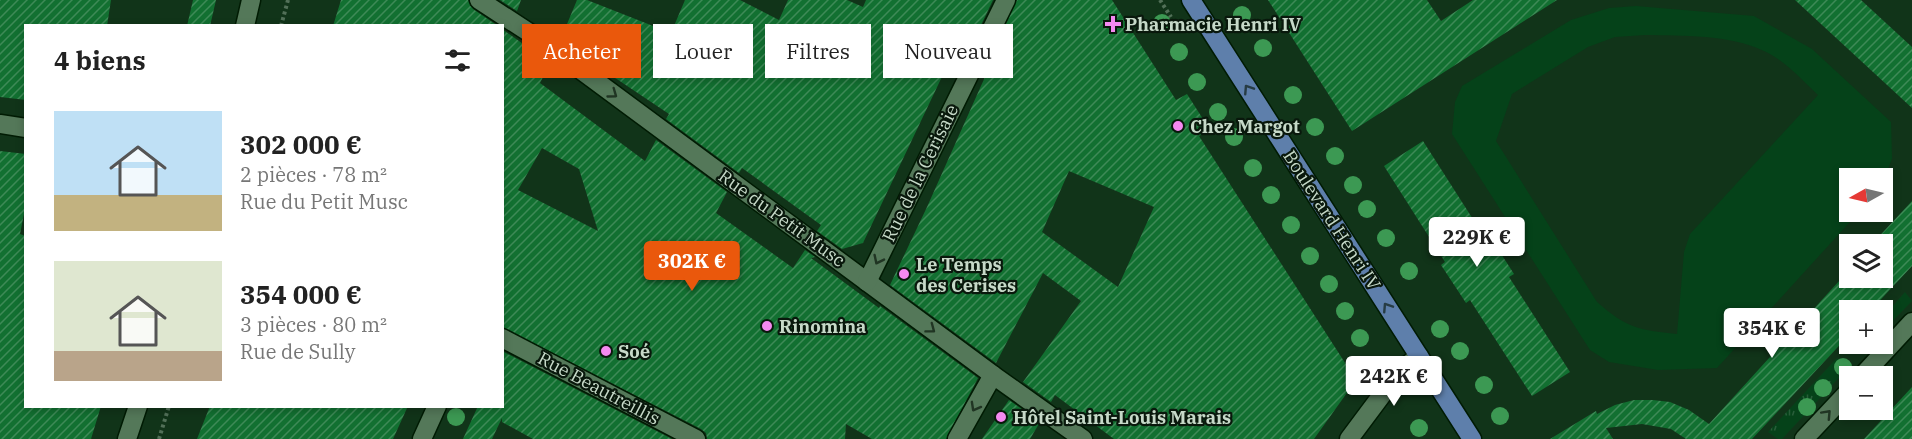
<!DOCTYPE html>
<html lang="fr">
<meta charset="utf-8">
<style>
:root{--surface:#fff;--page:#f6f6f6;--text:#222;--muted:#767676;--accent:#ea580c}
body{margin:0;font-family:"IBM Plex Serif",serif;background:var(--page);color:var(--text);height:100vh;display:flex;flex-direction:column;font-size:22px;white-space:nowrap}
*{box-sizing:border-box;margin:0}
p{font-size:20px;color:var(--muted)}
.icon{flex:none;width:33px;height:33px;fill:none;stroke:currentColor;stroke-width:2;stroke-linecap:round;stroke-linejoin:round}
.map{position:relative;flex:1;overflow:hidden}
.details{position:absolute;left:24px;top:24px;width:480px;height:384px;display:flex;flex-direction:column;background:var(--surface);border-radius:0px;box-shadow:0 3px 9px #0003}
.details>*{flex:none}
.top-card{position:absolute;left:522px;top:24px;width:570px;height:54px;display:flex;gap:12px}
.needle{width:39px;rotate:262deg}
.tools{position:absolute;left:1839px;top:168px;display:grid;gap:12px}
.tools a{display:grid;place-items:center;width:54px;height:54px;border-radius:0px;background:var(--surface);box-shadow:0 3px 9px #0003;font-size:30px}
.price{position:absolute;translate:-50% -51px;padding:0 14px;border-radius:6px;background:#fff;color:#222;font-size:20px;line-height:39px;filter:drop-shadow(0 2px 3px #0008)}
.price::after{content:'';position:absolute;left:50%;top:36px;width:18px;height:14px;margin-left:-9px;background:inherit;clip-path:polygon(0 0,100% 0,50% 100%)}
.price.active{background:var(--accent);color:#fff}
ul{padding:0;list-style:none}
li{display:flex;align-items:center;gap:18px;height:150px;padding:0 30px}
li span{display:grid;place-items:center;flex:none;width:168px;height:120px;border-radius:0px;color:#555}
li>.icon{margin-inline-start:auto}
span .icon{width:72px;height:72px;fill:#fffc;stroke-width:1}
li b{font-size:26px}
h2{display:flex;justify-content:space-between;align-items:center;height:72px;padding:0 30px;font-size:26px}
.chip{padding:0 21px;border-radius:0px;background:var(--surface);box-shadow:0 3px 9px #0003;font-size:21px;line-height:54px}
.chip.active{background:var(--accent);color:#fff}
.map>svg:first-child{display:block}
.grass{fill:url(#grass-tufts)}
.pitch{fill:#054219;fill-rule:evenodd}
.building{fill:url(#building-hatch);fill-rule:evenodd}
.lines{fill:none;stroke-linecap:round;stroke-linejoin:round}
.pedestrian-casing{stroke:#001b03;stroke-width:21}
.minor-casing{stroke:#001b03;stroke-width:21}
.primary-casing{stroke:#001b03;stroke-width:21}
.path{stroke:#527058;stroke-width:4;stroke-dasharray:3 3;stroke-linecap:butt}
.pedestrian{stroke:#547859;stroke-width:18}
.minor{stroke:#547859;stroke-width:18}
.primary{stroke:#5e7fab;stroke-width:18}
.tree{fill:#3c9953}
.oneway{stroke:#273c44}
.oneway2{stroke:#203523}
.poi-dot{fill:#f489f0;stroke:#09180c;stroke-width:2}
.labels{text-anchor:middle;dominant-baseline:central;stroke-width:4.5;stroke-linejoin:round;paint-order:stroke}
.poi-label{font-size:18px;font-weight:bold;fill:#c6d9c8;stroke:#09180c;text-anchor:start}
.street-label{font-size:18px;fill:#c6d9c8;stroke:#09180c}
</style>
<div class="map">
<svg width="1912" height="439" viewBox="0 0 1912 439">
<defs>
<pattern id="grass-tufts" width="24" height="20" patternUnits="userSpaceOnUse" patternTransform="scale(1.5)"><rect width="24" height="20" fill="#054219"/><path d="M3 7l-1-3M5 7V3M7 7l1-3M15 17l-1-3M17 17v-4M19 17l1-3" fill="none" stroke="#285d39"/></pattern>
<pattern id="building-hatch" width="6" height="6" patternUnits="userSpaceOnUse" patternTransform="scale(1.5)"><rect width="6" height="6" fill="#127031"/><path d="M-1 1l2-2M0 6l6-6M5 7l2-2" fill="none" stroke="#3e8a57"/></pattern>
</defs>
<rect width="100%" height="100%" fill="#113419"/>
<g class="grass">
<path d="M1905 292 1912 301 1883 331V317Z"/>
<path d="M1837 358 1848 368 1782 439H1778L1768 432Z"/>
</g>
<path class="pitch" d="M1636 6 1754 16 1812 49 1891 122 1892 159 1883 181 1882 178H1850V212H1859L1717 368 1658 370 1609 362 1590 350 1452 134 1455 102 1462 86 1571 20 1609 8ZM1645 35C1683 36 1728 34 1764 51 1784 60 1802 80 1818 95L1690 234 1684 252 1677 334C1638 330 1627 328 1597 302L1496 141 1512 94 1588 47 1615 37Z"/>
<g class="building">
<path d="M0 0H111L107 26H26V100L0 97Z"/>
<path d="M193 0H216L210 26H187Z"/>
<path d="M341 0H468L473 9 498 26H333Z"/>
<path d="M500 0H521L517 11Z"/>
<path d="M577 0H587L671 33 685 0H740L779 20 788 0H847L863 7 866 0H993L970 48 958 43 863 243 842 249 817 231 821 225 742 168 739 173 666 119 669 114 560 41Z"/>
<path d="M1017 0H1112L1176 100 1187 94 1210 130 1199 136 1349 369V390L1314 439H1114L1055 395 1051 402 1023 382 1081 301 1043 273 996 363 890 285 927 207 993 59 990 57ZM1069 171 1154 207 1118 287 1042 232Z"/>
<path d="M1268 0H1427L1441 21 1473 0H1557L1352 131Z"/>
<path d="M1795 0H1861L1912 47V108Z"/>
<path d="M502 29 550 63 540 83 645 161 656 140 727 192 716 213 793 268 805 250 815 257 811 258 879 308 880 306 978 378 946 439H872L846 424 845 439H707L706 433 701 429 502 327ZM542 148 579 169 598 231 518 190Z"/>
<path d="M1423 141 1485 238 1489 235 1514 274 1509 277 1570 372 1532 396 1470 300 1466 303 1441 265 1445 262 1384 166Z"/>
<path d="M0 151 26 154V204L20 234 26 236V406H101L91 439H0Z"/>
<path d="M1912 201V266L1871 310H1850V334L1752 439H1686L1671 429 1642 424 1606 428 1613 439H1550L1596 411 1597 414 1615 405 1634 400H1653L1670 402 1689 410 1709 424 1850 269V278H1882V244H1872Z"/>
<path d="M502 351 672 439H533L502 422V418L492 439H463L478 406H502Z"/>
<path d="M1912 387V439H1864Z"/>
<path d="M1009 400 1040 422 1030 439H982Z"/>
<path d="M210 406H408L393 439H197Z"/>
</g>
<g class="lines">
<defs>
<path id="pedestrian" d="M993 375 1083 439"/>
<g id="minor">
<path d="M479 0 539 39 993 375 957 439"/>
<path d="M245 26 251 0"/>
<path d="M0 124 26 128"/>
<path d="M867 282 1006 0"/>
<path d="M502 338 696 439"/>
<path d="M1862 376 1912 322"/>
<path d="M127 439 138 406"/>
<path d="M422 439 437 406"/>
<path d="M1349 439 1399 372 1419 356"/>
<path d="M1804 439 1850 390"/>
</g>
<path id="primary" d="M1191 0 1472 439"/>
</defs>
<use href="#pedestrian" class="pedestrian-casing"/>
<use href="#minor" class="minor-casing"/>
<use href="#primary" class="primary-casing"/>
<g class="path">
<path d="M1160 0 1171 17"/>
<path d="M281 26 288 0"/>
<path d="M159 439 169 406"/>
</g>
<use href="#pedestrian" class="pedestrian"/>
<use href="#minor" class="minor"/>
<use href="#primary" class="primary"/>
</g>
<g class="tree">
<circle cx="1242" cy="15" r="9"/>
<circle cx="1162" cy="23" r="9"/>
<circle cx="1263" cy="48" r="9"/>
<circle cx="1179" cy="52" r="9"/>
<circle cx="1197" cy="82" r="9"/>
<circle cx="1293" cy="95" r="9"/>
<circle cx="1218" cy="112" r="9"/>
<circle cx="1315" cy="127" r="9"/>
<circle cx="1234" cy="137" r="9"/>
<circle cx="1335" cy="156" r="9"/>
<circle cx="1253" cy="168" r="9"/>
<circle cx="1353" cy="185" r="9"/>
<circle cx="1271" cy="195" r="9"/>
<circle cx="1367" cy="209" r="9"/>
<circle cx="1291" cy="225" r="9"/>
<circle cx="1386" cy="238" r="9"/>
<circle cx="1310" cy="256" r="9"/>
<circle cx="1409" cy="271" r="9"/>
<circle cx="1329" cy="284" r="9"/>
<circle cx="1345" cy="311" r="9"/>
<circle cx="1440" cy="329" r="9"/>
<circle cx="1360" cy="338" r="9"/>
<circle cx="1460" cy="351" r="9"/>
<circle cx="1843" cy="367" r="9"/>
<circle cx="1484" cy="385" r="9"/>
<circle cx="1823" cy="388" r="9"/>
<circle cx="1807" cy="407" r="9"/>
<circle cx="1500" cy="416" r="9"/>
<circle cx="456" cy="417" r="9"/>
<circle cx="1419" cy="428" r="9"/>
</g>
<defs><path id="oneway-chevron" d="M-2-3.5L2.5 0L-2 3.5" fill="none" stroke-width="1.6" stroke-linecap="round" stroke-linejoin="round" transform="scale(1.5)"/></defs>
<g class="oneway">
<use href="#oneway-chevron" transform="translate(1248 89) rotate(-123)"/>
<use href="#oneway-chevron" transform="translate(1387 307) rotate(-123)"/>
</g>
<g class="oneway2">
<use href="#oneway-chevron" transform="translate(613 94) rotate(36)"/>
<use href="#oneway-chevron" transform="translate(878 260) rotate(116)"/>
<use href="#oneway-chevron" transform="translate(931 329) rotate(37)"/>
<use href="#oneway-chevron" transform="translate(975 407) rotate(119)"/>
<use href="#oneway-chevron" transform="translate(1827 414) rotate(-47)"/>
</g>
<g class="poi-dot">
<path d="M1110 15h6v6h6v6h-6v6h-6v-6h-6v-6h6z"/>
<circle cx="1178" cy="126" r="6"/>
<circle cx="904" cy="274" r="6"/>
<circle cx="767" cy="326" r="6"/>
<circle cx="606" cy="351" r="6"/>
<circle cx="1001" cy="417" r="6"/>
</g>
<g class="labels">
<g class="poi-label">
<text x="1125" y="24">Pharmacie Henri IV</text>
<text x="1190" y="126">Chez Margot</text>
<text x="916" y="264">Le Temps<tspan x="916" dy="21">des Cerises</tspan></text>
<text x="779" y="326">Rinomina</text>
<text x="618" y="351">Soé</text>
<text x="1013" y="417">Hôtel Saint-Louis Marais</text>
</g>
<g class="street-label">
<text transform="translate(920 173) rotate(-64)">Rue de la Cerisaie</text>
<text transform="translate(782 218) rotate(36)">Rue du Petit Musc</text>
<text transform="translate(1332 220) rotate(57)">Boulevard Henri IV</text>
<text transform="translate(599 388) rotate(28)">Rue Beautreillis</text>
</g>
</g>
</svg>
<div class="tools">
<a><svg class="needle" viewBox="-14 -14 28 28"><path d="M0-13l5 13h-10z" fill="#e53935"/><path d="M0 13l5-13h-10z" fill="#767676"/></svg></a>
<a><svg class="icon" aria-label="layers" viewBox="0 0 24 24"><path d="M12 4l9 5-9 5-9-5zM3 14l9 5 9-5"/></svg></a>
<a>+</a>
<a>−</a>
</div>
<b class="price" style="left:1477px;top:268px">229K €</b>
<b class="price active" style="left:692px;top:292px">302K €</b>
<b class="price" style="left:1772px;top:359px">354K €</b>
<b class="price" style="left:1394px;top:407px">242K €</b>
<div class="top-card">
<a class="chip active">Acheter</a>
<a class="chip">Louer</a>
<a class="chip">Filtres</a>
<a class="chip">Nouveau</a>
</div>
<section class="details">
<h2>4 biens<svg class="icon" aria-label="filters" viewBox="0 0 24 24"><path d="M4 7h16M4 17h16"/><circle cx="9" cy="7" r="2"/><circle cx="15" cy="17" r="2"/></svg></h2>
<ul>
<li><span style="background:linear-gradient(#bfe0f5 70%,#c2b280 0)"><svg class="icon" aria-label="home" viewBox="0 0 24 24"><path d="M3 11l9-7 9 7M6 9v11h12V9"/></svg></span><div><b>302 000 €</b><p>2 pièces · 78 m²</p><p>Rue du Petit Musc</p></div></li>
<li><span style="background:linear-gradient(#dfe7d0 75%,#b9a48a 0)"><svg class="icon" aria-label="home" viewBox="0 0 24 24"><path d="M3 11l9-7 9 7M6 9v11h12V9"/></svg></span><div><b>354 000 €</b><p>3 pièces · 80 m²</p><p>Rue de Sully</p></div></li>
</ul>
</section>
</div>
